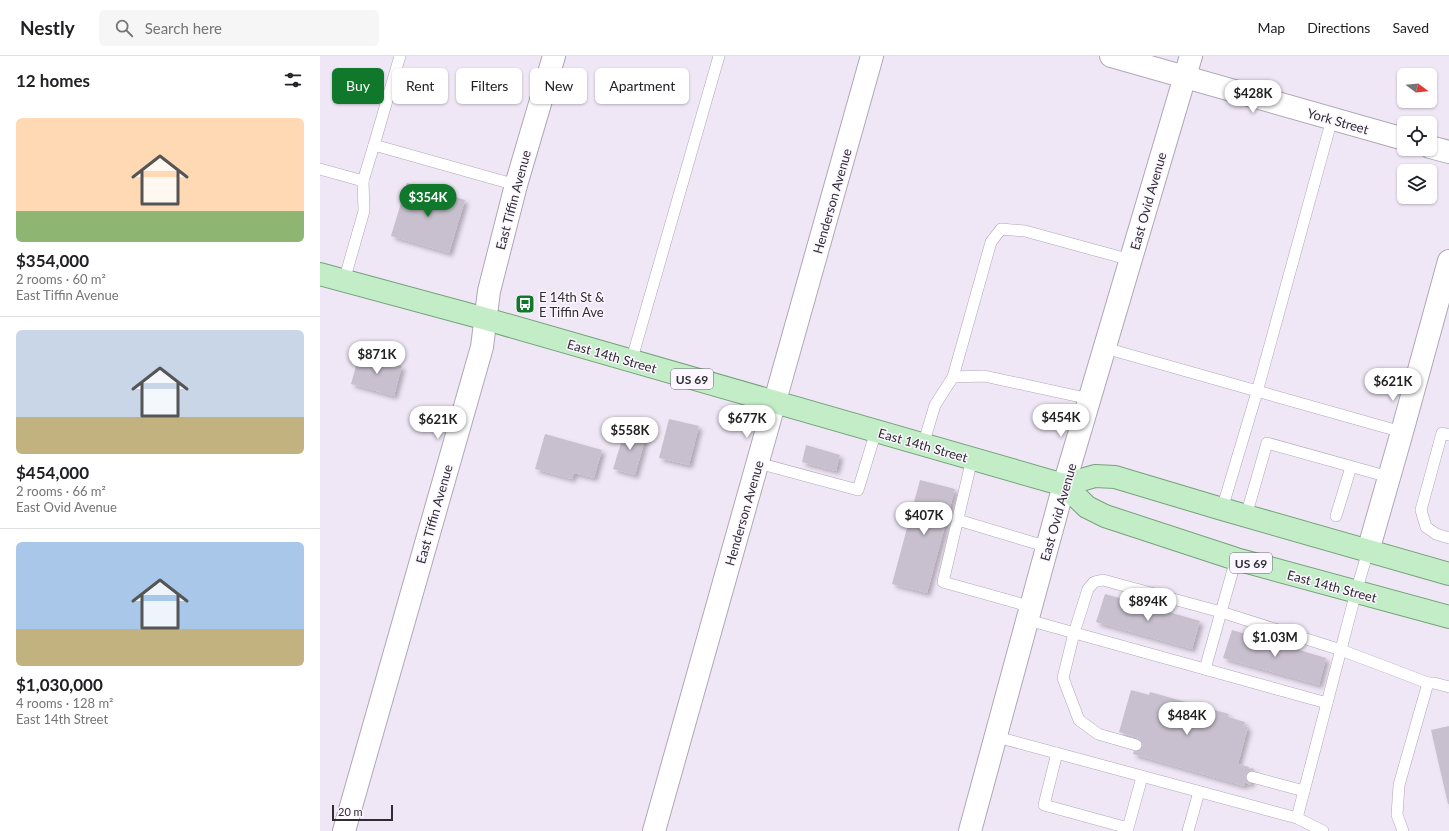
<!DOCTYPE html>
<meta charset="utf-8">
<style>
:root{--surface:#fff;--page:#f6f6f6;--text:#202124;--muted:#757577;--line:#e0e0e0;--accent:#0f782b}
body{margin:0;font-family:Lato,sans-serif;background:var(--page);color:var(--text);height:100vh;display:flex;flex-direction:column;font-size:15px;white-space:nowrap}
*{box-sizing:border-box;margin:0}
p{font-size:13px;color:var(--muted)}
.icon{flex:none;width:22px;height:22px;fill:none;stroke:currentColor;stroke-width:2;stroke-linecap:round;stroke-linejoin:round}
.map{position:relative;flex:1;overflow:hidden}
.sheet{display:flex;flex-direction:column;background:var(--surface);width:320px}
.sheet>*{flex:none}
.guide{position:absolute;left:12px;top:12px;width:380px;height:36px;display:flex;gap:8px}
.needle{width:26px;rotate:106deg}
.buttons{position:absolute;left:1077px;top:12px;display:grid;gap:8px}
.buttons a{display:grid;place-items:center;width:40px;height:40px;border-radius:6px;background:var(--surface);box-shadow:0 1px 3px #0004;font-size:20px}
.scale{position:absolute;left:12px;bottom:10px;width:61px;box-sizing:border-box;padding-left:4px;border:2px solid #302d32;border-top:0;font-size:11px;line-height:14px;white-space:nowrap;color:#302d32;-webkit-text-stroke:3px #fbf6ff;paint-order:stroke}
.price{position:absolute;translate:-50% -34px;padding:0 9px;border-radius:14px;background:#fff;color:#222;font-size:13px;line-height:26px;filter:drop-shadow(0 1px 2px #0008)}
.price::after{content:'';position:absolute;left:50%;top:24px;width:12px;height:9px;margin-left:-6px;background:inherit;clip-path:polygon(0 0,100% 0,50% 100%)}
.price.current{background:var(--accent);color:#fff}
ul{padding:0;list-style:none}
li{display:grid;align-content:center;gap:8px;height:212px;padding:0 16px}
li+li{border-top:1px solid var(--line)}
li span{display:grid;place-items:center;height:124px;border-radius:6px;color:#555}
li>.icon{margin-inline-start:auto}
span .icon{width:72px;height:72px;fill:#fffc;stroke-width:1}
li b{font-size:17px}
h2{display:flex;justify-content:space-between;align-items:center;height:48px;padding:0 16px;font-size:17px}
.tag{padding:0 14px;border-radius:6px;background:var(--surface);box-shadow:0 1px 3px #0004;font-size:14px;line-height:36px}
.tag.current{background:var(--accent);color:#fff}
header{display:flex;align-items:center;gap:24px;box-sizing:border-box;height:56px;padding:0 20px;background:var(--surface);border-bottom:1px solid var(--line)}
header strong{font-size:19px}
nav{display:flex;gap:22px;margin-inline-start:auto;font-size:14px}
.search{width:280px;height:36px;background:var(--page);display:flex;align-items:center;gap:10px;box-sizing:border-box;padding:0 14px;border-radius:6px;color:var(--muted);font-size:15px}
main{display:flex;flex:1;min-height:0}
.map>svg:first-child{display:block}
.building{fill:#c8c0ce;filter:url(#shadow)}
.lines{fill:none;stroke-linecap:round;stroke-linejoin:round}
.lane-casing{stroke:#b0a7b6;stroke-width:12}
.street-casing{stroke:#b0a7b6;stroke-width:24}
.primary-casing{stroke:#76a27a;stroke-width:24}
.lane{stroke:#fff;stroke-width:11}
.street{stroke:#fff;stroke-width:22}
.primary{stroke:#c3edc7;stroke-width:22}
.labels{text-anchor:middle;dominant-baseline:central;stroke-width:3;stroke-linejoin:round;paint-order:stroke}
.shield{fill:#fbf6ff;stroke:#6d6970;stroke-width:1}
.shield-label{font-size:12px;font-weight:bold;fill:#302d32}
.street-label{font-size:13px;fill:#302d32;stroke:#fbf6ff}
.poi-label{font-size:13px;fill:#302d32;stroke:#fbf6ff;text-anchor:start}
</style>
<header>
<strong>Nestly</strong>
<div class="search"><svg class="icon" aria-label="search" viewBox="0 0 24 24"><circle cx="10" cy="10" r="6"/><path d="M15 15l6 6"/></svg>Search here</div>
<nav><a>Map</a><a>Directions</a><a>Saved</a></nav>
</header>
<main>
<section class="sheet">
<h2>12 homes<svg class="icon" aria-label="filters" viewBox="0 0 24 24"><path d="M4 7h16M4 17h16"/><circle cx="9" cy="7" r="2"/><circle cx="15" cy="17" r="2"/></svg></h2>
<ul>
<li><span style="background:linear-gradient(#ffd9b3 75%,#8fb573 0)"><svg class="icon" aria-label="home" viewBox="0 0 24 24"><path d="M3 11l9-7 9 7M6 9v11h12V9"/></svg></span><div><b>$354,000</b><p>2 rooms · 60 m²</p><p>East Tiffin Avenue</p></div></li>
<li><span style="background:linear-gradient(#c9d6e8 70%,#c2b280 0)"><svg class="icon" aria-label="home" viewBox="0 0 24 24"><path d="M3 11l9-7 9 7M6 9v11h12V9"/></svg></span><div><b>$454,000</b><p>2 rooms · 66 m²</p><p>East Ovid Avenue</p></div></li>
<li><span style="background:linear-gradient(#a9c7e8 70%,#c2b280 0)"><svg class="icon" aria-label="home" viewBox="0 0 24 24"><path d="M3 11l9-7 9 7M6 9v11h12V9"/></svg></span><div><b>$1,030,000</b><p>4 rooms · 128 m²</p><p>East 14th Street</p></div></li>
</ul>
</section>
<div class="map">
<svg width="1129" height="775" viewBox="0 0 1129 775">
<defs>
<filter id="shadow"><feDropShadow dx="3.5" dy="3.5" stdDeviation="2" flood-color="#0004"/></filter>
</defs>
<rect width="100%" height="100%" fill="#f0e7f6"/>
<g class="building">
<path d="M87 127 145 144 129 197 71 180Z"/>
<path d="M39 299 82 310 74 340 31 328Z"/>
<path d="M349 363 379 370 369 409 339 402Z"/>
<path d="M306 371 327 377 315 419 293 413Z"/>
<path d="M225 378 282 394 274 422 254 417 252 423 215 413Z"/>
<path d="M486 389 520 399 516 415 482 406Z"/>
<path d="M600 424 635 433 607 537 572 528Z"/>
<path d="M785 538 880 565 872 593 776 566Z"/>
<path d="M912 574 1006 602 999 629 903 602Z"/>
<path d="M811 634 829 639 830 636 909 658 908 661 925 666 924 670 928 671 918 708 929 711V713H930L931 712 934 713 930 729 925 726 924 730 813 698 818 682 799 676Z"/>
<path d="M1129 670V748H1128L1111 674Z"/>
</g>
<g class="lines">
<defs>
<g id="lane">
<path d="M54 89 80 0"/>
<path d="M0 113 43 125"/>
<path d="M24 225 44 155 43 125 54 89 196 129"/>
<path d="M785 292 1082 376"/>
<path d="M311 306 399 0"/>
<path d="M633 321 671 186 681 173 705 175 811 204"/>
<path d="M1129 379 1122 377 1101 454 1106 471 1116 478 1129 482"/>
<path d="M603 389 615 349 633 321 664 320 770 343"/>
<path d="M652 403 623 526 712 551"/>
<path d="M438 407 538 434 556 375"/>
<path d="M902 453 937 336 1012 63"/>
<path d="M926 460 947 387 1069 421"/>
<path d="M1016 460 1031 411"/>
<path d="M638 464 728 491"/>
<path d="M708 564 1007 647"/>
<path d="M885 613 916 503"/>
<path d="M677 681 977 762 1003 775"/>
<path d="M816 689 778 678 759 664 743 622 754 577 768 533 774 526 783 524 901 556 1021 594 1108 627H1114L1129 631"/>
<path d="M737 697 724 749 808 772 822 721"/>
<path d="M932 721 984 735"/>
<path d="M977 762 1036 536 1048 495"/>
<path d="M868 775 879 736"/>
<path d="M1083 775 1077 759 1079 729 1108 627"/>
</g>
<g id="street">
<path d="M791 0 1084 83"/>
<path d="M1110 91 1129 96"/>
<path d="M1048 495 1082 376 1129 205"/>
<path d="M24 775 162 291 169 235 196 129 234 0"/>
<path d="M334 775 552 0"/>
<path d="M650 775 744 429 871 0"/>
</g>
<g id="primary">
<path d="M0 218 166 263 744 429 767 451 785 460 916 503 1129 561"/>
<path d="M744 429 775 420 795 421 902 453 1129 518"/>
</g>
</defs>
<use href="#lane" class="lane-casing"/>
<use href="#street" class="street-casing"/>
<use href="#primary" class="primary-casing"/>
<use href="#lane" class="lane"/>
<use href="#street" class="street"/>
<use href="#primary" class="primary"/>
</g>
<defs>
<symbol id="bus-square" viewBox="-11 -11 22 22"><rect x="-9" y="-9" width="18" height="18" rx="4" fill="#0f782b" stroke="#fbf6ff"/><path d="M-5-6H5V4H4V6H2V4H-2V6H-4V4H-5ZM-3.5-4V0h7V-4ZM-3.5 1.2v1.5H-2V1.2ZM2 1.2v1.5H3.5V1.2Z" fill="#fff"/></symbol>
</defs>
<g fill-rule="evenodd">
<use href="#bus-square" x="194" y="237" width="22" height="22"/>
</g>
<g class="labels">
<g class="shield">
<rect x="351" y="313" width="42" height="20" rx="3"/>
<rect x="910" y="497" width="42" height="20" rx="3"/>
</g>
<g class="shield-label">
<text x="372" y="323">US 69</text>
<text x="931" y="507">US 69</text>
</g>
<g class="street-label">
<text transform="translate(1018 65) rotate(16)">York Street</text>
<text transform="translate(193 144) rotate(-75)">East Tiffin Avenue</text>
<text transform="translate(512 145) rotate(-74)">Henderson Avenue</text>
<text transform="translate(828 145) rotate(-74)">East Ovid Avenue</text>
<text transform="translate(292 300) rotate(16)">East 14th Street</text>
<text transform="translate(603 389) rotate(16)">East 14th Street</text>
<text transform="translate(738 456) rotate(-74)">East Ovid Avenue</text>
<text transform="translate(424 457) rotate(-74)">Henderson Avenue</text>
<text transform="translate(114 458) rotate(-74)">East Tiffin Avenue</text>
<text transform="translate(1012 530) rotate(15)">East 14th Street</text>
</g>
<g class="poi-label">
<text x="219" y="241">E 14th St &amp;<tspan x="219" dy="15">E Tiffin Ave</tspan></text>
</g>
</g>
</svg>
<div class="buttons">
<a><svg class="needle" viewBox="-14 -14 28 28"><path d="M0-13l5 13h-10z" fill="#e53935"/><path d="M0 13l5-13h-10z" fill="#757577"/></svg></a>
<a><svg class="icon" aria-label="locate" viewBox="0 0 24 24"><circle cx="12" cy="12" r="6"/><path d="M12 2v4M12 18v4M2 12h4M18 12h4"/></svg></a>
<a><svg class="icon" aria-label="layers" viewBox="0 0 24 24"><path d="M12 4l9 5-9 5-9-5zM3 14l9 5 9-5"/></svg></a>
</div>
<div class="scale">20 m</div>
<b class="price" style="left:933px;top:58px">$428K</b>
<b class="price current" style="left:108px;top:162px">$354K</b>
<b class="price" style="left:57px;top:319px">$871K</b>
<b class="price" style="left:1073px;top:346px">$621K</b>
<b class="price" style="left:741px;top:382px">$454K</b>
<b class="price" style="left:427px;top:383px">$677K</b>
<b class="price" style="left:118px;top:384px">$621K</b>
<b class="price" style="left:310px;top:395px">$558K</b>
<b class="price" style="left:604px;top:480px">$407K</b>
<b class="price" style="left:828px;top:566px">$894K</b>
<b class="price" style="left:955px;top:602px">$1.03M</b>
<b class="price" style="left:867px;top:680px">$484K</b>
<div class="guide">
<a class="tag current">Buy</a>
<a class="tag">Rent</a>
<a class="tag">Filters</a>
<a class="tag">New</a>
<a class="tag">Apartment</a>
</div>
</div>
</main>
